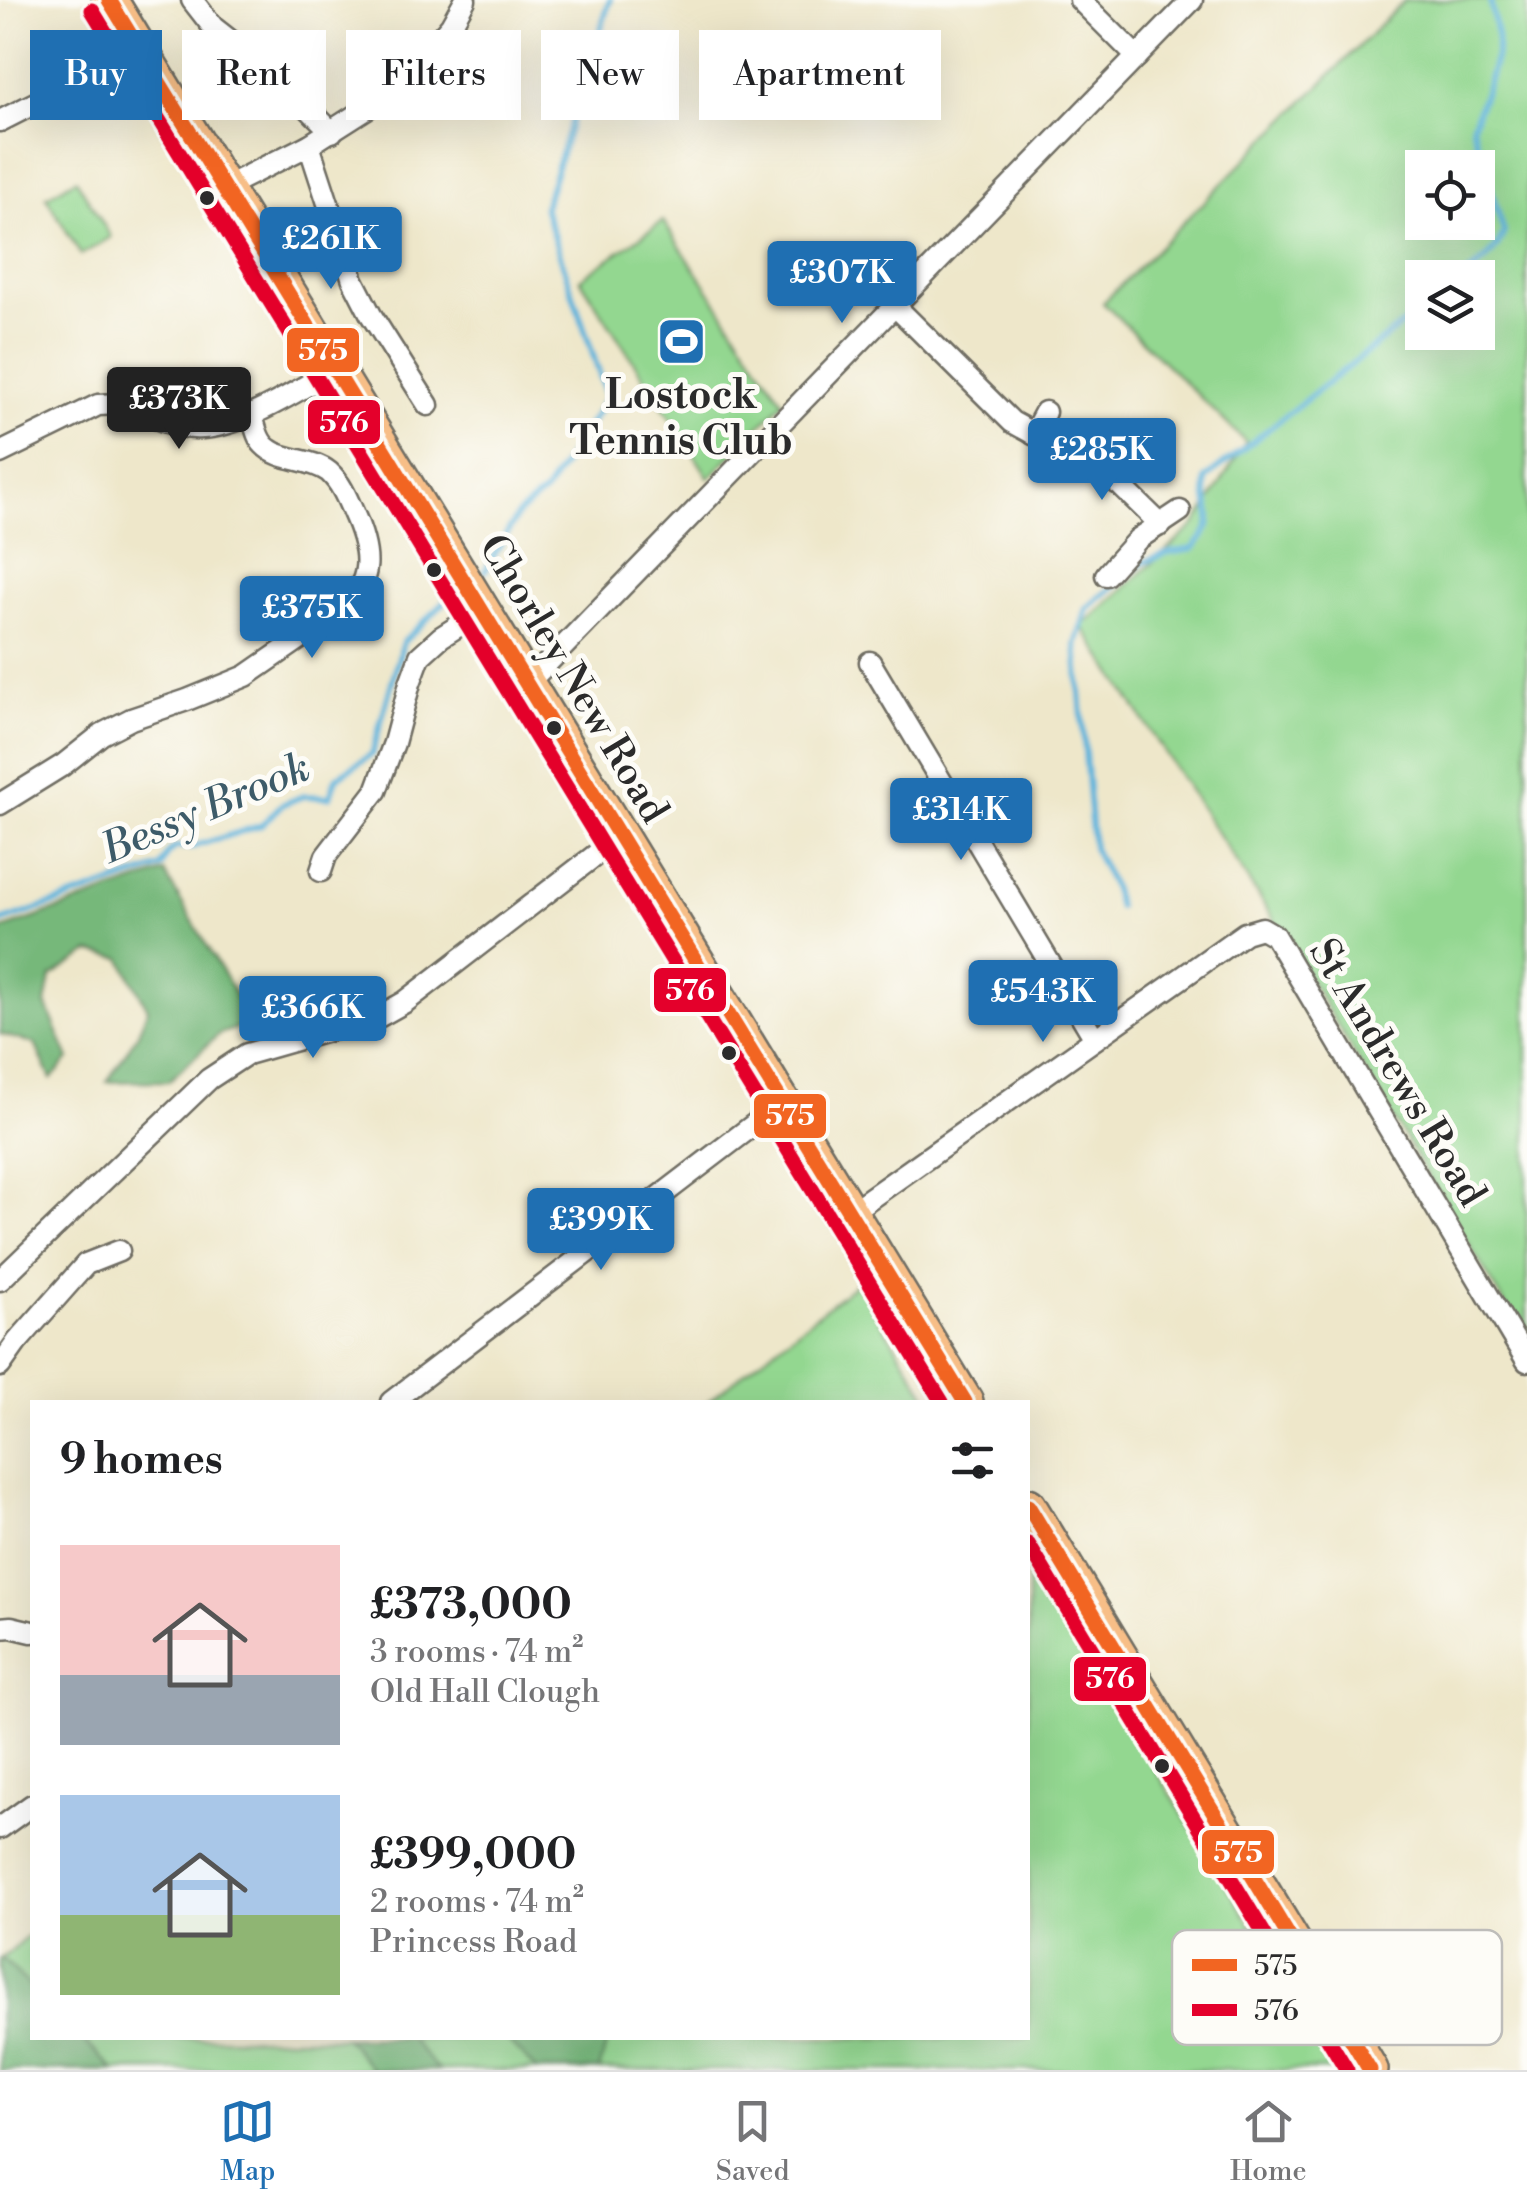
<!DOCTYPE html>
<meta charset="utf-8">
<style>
:root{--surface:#fff;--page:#f2f2f2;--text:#202124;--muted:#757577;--line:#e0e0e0;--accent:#1f6fb2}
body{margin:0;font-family:"Libre Bodoni",serif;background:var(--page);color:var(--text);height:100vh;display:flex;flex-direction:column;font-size:38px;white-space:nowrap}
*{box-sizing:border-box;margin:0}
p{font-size:32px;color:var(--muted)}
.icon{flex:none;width:55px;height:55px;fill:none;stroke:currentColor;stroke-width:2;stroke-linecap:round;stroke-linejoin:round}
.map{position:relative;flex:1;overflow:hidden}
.sheet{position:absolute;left:30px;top:1400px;width:1000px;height:640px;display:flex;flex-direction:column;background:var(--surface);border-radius:0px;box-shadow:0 10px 40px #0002}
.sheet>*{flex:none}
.hud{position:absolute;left:30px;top:30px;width:1000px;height:90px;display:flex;gap:20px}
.buttons{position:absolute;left:1405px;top:150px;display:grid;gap:20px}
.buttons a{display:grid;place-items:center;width:90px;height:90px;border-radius:0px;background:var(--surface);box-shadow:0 10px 40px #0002;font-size:50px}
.price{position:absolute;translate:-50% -85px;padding:0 22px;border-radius:10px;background:var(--accent);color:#fff;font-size:32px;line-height:65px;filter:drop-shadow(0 2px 5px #0008)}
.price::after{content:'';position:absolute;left:50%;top:60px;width:30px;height:22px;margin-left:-15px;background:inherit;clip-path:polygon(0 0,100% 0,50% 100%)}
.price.selected{background:#222;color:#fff}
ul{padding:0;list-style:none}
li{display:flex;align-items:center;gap:30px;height:250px;padding:0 30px}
li span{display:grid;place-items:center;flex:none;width:280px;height:200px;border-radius:0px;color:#555}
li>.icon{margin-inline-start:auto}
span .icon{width:120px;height:120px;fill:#fffc;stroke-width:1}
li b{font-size:42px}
h2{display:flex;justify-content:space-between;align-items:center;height:120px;padding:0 30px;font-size:42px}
.pill{padding:0 35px;border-radius:0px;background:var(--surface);box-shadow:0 10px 40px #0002;font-size:35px;line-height:90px}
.pill.selected{background:var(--accent);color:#fff}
.tab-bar{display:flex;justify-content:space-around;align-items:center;height:140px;border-top:2px solid var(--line);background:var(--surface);font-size:28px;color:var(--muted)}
.tab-bar a{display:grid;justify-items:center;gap:5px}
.tab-bar .selected{color:var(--accent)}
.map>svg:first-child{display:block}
.green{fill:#93d790;stroke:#5f815e;stroke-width:2.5;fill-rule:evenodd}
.forest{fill:#76b87a;stroke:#507252;stroke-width:2.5}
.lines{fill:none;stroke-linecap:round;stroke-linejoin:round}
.stream{stroke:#5fb4db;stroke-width:6}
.minor-casing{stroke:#6f6d63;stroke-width:25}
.trunk-casing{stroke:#6f6d63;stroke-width:40}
.minor{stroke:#fff;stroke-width:20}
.trunk{stroke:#f7be87;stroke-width:35}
.bus-1-casing{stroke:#fdfcf7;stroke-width:22}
.bus-2-casing{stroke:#fdfcf7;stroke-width:22}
.bus-1{stroke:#f26522;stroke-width:15}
.bus-2{stroke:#e4002b;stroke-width:15}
.bus-dot{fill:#2b2b2b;stroke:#fdfcf7;stroke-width:4}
.labels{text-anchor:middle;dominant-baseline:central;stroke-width:10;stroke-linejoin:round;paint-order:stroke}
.poi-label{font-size:40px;font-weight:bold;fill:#2b2b2b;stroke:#fdfcf7}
.street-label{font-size:40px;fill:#2b2b2b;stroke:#fdfcf7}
.water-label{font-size:42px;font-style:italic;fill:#3d5b69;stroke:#fdfcf7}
.key{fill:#fdfcf7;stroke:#bebdba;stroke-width:2.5}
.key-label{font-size:28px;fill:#2b2b2b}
.line-badge{stroke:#fdfcf7;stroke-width:4}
.badge-label{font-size:28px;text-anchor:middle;font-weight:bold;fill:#fff}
</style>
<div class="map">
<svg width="1527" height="2070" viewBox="0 0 1527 2070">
<rect width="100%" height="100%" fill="#fdfcf7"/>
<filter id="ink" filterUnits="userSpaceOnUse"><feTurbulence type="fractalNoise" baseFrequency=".01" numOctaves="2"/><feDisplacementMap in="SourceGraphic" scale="20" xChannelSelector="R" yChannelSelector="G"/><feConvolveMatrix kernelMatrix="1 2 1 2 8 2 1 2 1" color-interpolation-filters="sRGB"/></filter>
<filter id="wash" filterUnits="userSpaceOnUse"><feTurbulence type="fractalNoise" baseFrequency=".0048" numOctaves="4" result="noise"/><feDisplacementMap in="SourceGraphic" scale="40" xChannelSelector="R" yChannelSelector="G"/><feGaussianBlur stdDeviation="2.25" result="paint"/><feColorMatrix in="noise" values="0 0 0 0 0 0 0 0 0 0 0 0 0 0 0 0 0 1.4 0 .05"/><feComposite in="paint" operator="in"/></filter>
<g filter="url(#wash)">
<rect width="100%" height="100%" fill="#eee7ca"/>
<g class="green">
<path d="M1405 0H1527V1341L1272 917 1082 626 1195 525 1246 442 1103 303ZM1422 168H1478V222H1422ZM1422 278H1478V332H1422Z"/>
<path d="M76 179 111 237 81 255 46 197Z"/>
<path d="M663 221 783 402 709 478 580 279Z"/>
<path d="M857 1283 931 1402H707Z"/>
<path d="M1028 1561 1340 2070H0V1960L32 1933V2038H1028Z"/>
</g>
<g class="forest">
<path d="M164 872 252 1023 219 1034 169 1081 107 1082 136 1037 148 1009 121 958 90 952 51 977 46 1004 69 1059 51 1079 35 1044 0 1034V930Z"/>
<path d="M2 1958 32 1988V2038H81L114 2070H0V1960Z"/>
<path d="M345 2038H409L438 2070H373Z"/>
<path d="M505 2038H603L606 2045 599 2070H536Z"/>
</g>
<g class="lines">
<g class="stream">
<path d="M1463 278C1481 264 1497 253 1504 232L1472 126 1488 83 1497 52V35L1490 0"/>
<path d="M485 571 518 514 545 492 607 397 544 207 610 0"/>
<path d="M1118 907 1112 886 1093 848 1076 645 1087 608 1142 563 1169 553 1193 549C1224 515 1203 516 1206 478L1422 309"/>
<path d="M0 922 161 867 167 855 175 847H192L262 825 281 805 303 796 330 797 336 778 372 754 403 642 446 601"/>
</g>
</g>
</g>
<g filter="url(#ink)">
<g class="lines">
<defs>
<g id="minor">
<path d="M192 0 213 27 278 78 332 132"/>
<path d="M1080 0 1137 57"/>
<path d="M0 121 140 50"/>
<path d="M309 145 353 280 371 315 428 405"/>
<path d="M225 187 309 145 397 89 451 25 465 0"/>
<path d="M896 307 1012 422 1067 452 1120 485 1161 525"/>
<path d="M1033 434 1045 412"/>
<path d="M0 453 98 405 119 404C141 412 163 423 185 427 230 436 296 391 335 369"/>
<path d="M1106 575 1138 539 1180 511"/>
<path d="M870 662 1095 1039"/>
<path d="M526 685 1192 0"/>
<path d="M0 804 63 765 102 734 131 719 187 700 246 676 340 611C375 581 371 552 353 512 347 498 341 483 329 472 310 457 280 462 264 445 257 438 255 425 252 416"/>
<path d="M321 871 326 856 376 791 394 743 410 683 420 656 441 637 482 611"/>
<path d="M848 1214 1245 933 1262 928 1274 935 1527 1361"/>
<path d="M0 1280 209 1079 247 1054 380 1016 405 1002 619 837"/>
<path d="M0 1366 17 1342 86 1264 119 1251"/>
<path d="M391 1402 781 1104"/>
<path d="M0 1628 11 1627 32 1632"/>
<path d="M0 1828 32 1805"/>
</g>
<g id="trunk">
<path d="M109 0 965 1402"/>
<path d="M1028 1506 1370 2070"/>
</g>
</defs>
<use href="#minor" class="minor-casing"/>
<use href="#trunk" class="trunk-casing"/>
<use href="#minor" class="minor"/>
<use href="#trunk" class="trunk"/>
<defs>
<g id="bus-1">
<path d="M109 0 965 1402"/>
<path d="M1028 1506 1370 2070"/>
</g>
<g id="bus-2">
<path d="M92 10 942 1402"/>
<path d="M1028 1544 1347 2070"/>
</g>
</defs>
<use href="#bus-1" class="bus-1-casing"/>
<use href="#bus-2" class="bus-2-casing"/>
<use href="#bus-1" class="bus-1"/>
<use href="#bus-2" class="bus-2"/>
</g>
</g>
<defs>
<symbol id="stadium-square" viewBox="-11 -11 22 22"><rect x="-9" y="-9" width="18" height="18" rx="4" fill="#1f6fb2" stroke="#fdfcf7"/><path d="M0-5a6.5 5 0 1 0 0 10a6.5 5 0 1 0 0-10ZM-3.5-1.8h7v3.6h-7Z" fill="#fff"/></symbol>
</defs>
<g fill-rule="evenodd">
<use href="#stadium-square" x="654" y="314" width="55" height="55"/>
</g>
<g class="bus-dot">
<circle cx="207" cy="198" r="9"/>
<circle cx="434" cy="570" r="9"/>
<circle cx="554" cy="728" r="9"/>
<circle cx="729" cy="1053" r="9"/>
<circle cx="1162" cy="1766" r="9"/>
</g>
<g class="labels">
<g class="poi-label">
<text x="681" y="396">Lostock<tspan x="681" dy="46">Tennis Club</tspan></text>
</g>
<g class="street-label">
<text transform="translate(573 679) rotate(59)">Chorley New Road</text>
<text transform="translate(1397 1073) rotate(59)">St Andrews Road</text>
</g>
<g class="water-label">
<text transform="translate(206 809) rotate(-23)">Bessy Brook</text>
</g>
</g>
<rect x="1172" y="1930" width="330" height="115" rx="15" class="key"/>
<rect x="1192" y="1959" width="45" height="12" fill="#f26522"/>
<rect x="1192" y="2004" width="45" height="12" fill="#e4002b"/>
<g class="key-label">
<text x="1254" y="1975">575</text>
<text x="1254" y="2020">576</text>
</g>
<g class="line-badge">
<rect x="285" y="326" width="76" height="48" rx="10" fill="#f26522"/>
<rect x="306" y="398" width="76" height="48" rx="10" fill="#e4002b"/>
<rect x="652" y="966" width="76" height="48" rx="10" fill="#e4002b"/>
<rect x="752" y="1092" width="76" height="48" rx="10" fill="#f26522"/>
<rect x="1072" y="1655" width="76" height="48" rx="10" fill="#e4002b"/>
<rect x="1200" y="1828" width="76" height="48" rx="10" fill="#f26522"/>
</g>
<g class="badge-label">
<text x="323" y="360">575</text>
<text x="344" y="432">576</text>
<text x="690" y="1000">576</text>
<text x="790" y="1125">575</text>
<text x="1110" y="1688">576</text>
<text x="1238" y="1862">575</text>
</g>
</svg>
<div class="buttons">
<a><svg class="icon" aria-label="locate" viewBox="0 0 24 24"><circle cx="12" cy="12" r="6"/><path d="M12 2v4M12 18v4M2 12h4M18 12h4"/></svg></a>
<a><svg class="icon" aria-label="layers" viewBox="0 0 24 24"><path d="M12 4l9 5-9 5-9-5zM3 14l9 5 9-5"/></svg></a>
</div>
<b class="price" style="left:331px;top:292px">£261K</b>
<b class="price" style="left:842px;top:326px">£307K</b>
<b class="price selected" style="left:179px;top:452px">£373K</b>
<b class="price" style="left:1102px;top:503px">£285K</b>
<b class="price" style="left:312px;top:661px">£375K</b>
<b class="price" style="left:961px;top:863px">£314K</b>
<b class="price" style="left:1043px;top:1045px">£543K</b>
<b class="price" style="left:313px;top:1061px">£366K</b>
<b class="price" style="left:601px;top:1273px">£399K</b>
<div class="hud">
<a class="pill selected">Buy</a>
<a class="pill">Rent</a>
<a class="pill">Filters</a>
<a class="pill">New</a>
<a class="pill">Apartment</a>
</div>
<section class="sheet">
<h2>9 homes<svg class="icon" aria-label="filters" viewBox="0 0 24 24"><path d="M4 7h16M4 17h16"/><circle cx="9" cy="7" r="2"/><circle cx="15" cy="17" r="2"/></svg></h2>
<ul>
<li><span style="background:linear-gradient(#f6c9c9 65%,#9aa5b1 0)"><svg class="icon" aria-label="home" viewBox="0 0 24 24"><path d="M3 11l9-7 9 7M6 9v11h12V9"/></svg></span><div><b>£373,000</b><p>3 rooms · 74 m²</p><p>Old Hall Clough</p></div></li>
<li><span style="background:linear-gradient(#a9c7e8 60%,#8fb573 0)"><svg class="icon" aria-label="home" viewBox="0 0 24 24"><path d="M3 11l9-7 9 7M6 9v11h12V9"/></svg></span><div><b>£399,000</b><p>2 rooms · 74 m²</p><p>Princess Road</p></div></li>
</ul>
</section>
</div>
<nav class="tab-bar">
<a class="selected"><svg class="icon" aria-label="map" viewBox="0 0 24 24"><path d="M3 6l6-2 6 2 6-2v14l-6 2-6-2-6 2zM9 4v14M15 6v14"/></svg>Map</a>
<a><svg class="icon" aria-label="saved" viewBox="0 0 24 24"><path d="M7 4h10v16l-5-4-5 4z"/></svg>Saved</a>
<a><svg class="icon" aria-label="home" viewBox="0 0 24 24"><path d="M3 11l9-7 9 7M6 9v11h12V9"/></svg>Home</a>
</nav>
